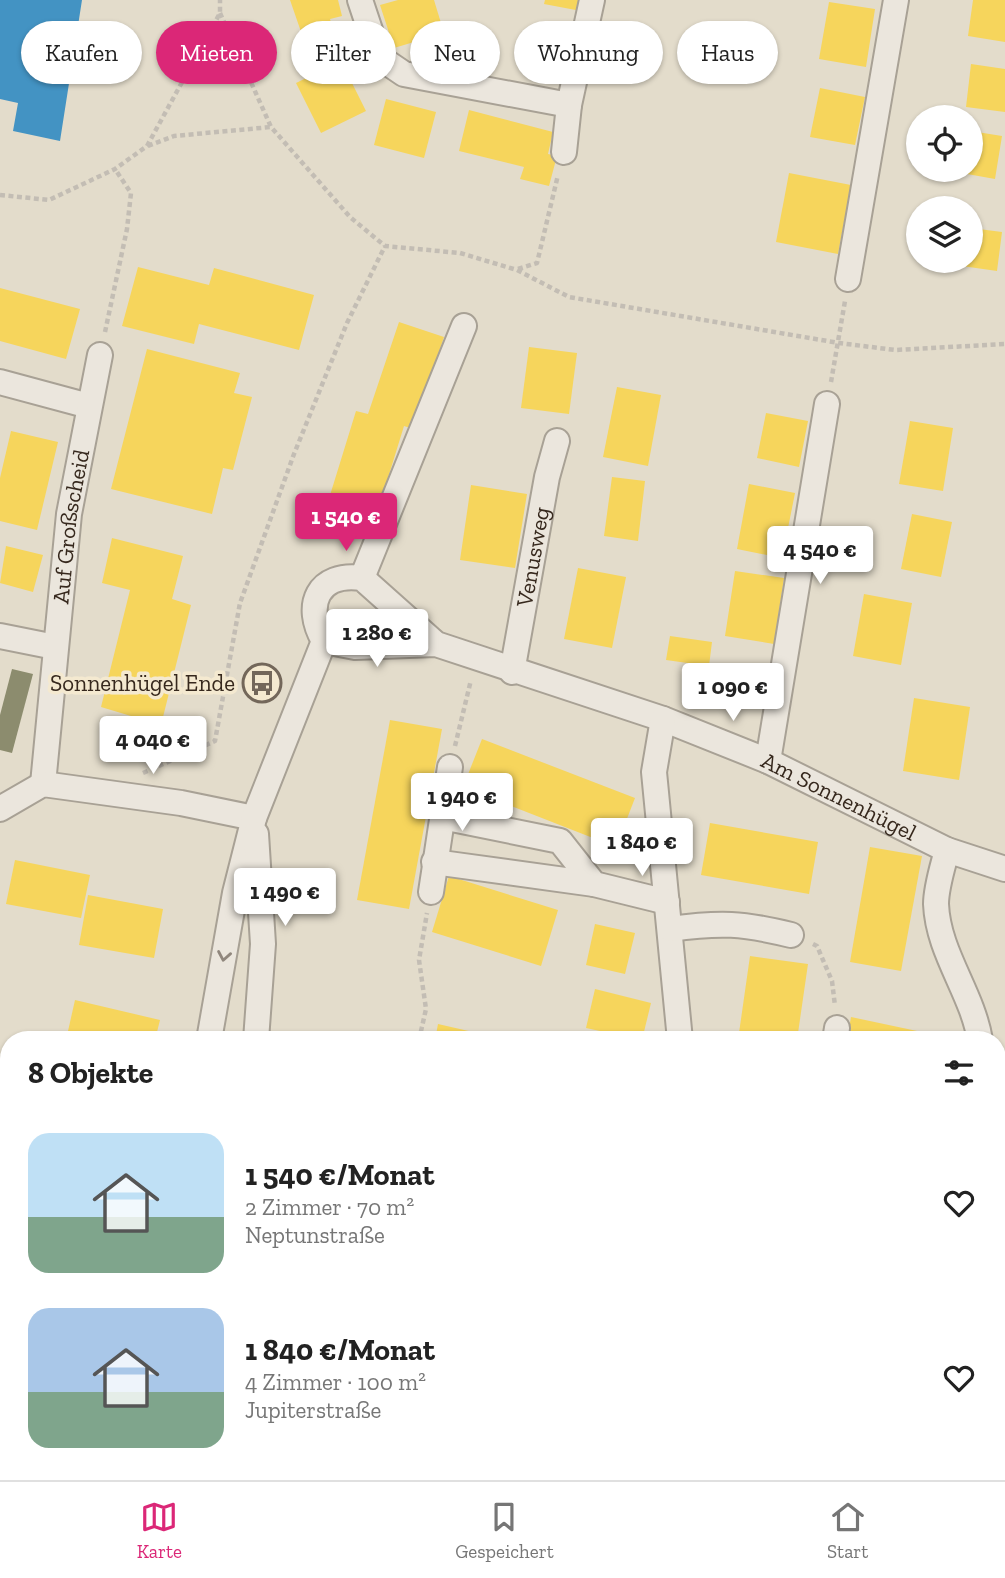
<!DOCTYPE html>
<html lang="de">
<meta charset="utf-8">
<style>
:root{--surface:#fff;--page:#f2f2f2;--text:#222;--muted:#767676;--line:#e0e0e0;--accent:#db2777}
body{margin:0;font-family:"Zilla Slab",serif;background:var(--page);color:var(--text);height:100vh;display:flex;flex-direction:column;font-size:26px;white-space:nowrap}
*{box-sizing:border-box;margin:0}
p{font-size:23px;color:var(--muted)}
.icon{flex:none;width:38px;height:38px;fill:none;stroke:currentColor;stroke-width:2;stroke-linecap:round;stroke-linejoin:round}
.map{position:relative;flex:1;overflow:hidden}
.sheet{position:absolute;left:0px;top:1031px;width:1006px;height:450px;display:flex;flex-direction:column;background:var(--surface);border-radius:28px 28px 0 0;box-shadow:0 2px 5px #0004}
.sheet>*{flex:none}
.hud{position:absolute;left:21px;top:21px;width:964px;height:63px;display:flex;gap:14px}
.fabs{position:absolute;left:906px;top:105px;display:grid;gap:14px}
.fabs a{display:grid;place-items:center;width:77px;height:77px;border-radius:50%;background:var(--surface);box-shadow:0 2px 5px #0004;font-size:35px}
.price{position:absolute;translate:-50% -60px;padding:0 16px;border-radius:7px;background:#fff;color:#222;font-size:23px;line-height:46px;filter:drop-shadow(0 2px 4px #0008)}
.price::after{content:'';position:absolute;left:50%;top:42px;width:21px;height:16px;margin-left:-10px;background:inherit;clip-path:polygon(0 0,100% 0,50% 100%)}
.price.current{background:var(--accent);color:#fff}
ul{padding:0;list-style:none}
li{display:flex;align-items:center;gap:21px;height:175px;padding:0 28px}
li span{display:grid;place-items:center;flex:none;width:196px;height:140px;border-radius:21px;color:#555}
li>.icon{margin-inline-start:auto}
span .icon{width:84px;height:84px;fill:#fffc;stroke-width:1}
li b{font-size:30px}
h2{display:flex;justify-content:space-between;align-items:center;height:84px;padding:0 28px;font-size:30px}
.tag{padding:0 24px;border-radius:32px;background:var(--surface);box-shadow:0 2px 5px #0004;font-size:24px;line-height:63px}
.tag.current{background:var(--accent);color:#fff}
.dock{display:flex;justify-content:space-around;align-items:center;height:98px;border-top:2px solid var(--line);background:var(--surface);font-size:19px;color:var(--muted)}
.dock a{display:grid;justify-items:center;gap:4px}
.dock .current{color:var(--accent)}
.map>svg:first-child{display:block}
.homes{fill:#f6d55c}
.shops{fill:#d6604d}
.schools{fill:#4393c3}
.industry{fill:#8c8c6e}
.lines{fill:none;stroke-linecap:round;stroke-linejoin:round}
.lane-casing{stroke:#a8a195;stroke-width:16}
.street-casing{stroke:#a8a195;stroke-width:28}
.path{stroke:#c3bdb4;stroke-width:4.5;stroke-dasharray:5 3.5;stroke-linecap:butt}
.lane{stroke:#ebe6dd;stroke-width:12}
.street{stroke:#ebe6dd;stroke-width:24}
.oneway{stroke:#90877d}
.labels{text-anchor:middle;dominant-baseline:central;stroke-width:7;stroke-linejoin:round;paint-order:stroke}
.street-label{font-size:23px;fill:#36281d;stroke:#f4e9d0}
.poi-label{font-size:23px;fill:#36281d;stroke:#f4e9d0;text-anchor:end}
</style>
<div class="map">
<svg width="1005" height="1480" viewBox="0 0 1005 1480">
<rect width="100%" height="100%" fill="#e3dccb"/>
<g class="homes">
<path d="M290 0H338L342 16 330 19 336 41 307 49Z"/>
<path d="M398 0H434L444 33 394 48 380 5Z"/>
<path d="M545 0H583L581 11 544 4Z"/>
<path d="M973 0H1005V42L968 36Z"/>
<path d="M829 2 875 9 866 67 819 59Z"/>
<path d="M536 26 575 35 566 78 526 69Z"/>
<path d="M341 61 366 111 321 133 296 83Z"/>
<path d="M971 64 1005 69V112L966 107Z"/>
<path d="M820 88 865 97 855 145 810 137Z"/>
<path d="M386 99 436 112 424 158 374 145Z"/>
<path d="M469 110 553 132 548 154 557 156 549 186 520 179 524 167 459 151Z"/>
<path d="M971 131 1002 136 995 179 956 172 971 170Z"/>
<path d="M789 173 851 185 838 254 776 242Z"/>
<path d="M971 228 1002 232 997 271 948 264V261H971Z"/>
<path d="M138 267 209 285 214 268 314 295 299 350 199 324 194 344 122 326Z"/>
<path d="M0 288 80 309 66 359 0 341Z"/>
<path d="M399 322 444 337 413 429 404 426 375 520 327 505 356 411 368 414Z"/>
<path d="M529 347 577 353 569 414 521 408Z"/>
<path d="M147 349 240 373 234 393 252 397 233 470 223 468 212 514 111 489Z"/>
<path d="M617 387 661 395 648 466 603 457Z"/>
<path d="M766 413 808 421 799 467 757 458Z"/>
<path d="M910 421 953 428 943 491 899 484Z"/>
<path d="M11 431 58 442 37 530 0 521V478Z"/>
<path d="M612 477 645 481 638 541 604 536Z"/>
<path d="M749 484 795 493 782 558 737 549Z"/>
<path d="M471 485 527 494 515 568 460 560Z"/>
<path d="M912 514 952 522 941 577 901 569Z"/>
<path d="M112 538 183 556 172 599 191 605 161 725 101 707 130 590 102 583Z"/>
<path d="M6 546 43 555 33 592 0 583Z"/>
<path d="M578 568 626 577 612 648 564 639Z"/>
<path d="M735 571 784 578 774 644 725 636Z"/>
<path d="M864 594 912 603 901 665 853 656Z"/>
<path d="M670 636 712 642 709 666 666 660Z"/>
<path d="M914 698 970 707 959 780 903 771Z"/>
<path d="M390 720 442 729 409 909 357 900Z"/>
<path d="M482 739 635 798 616 847 463 787Z"/>
<path d="M710 823 818 842 809 894 701 875Z"/>
<path d="M870 847 922 856 901 971 850 962Z"/>
<path d="M15 860 90 875 81 918 6 904Z"/>
<path d="M449 876 558 910 541 966 432 932Z"/>
<path d="M88 895 163 909 154 958 79 945Z"/>
<path d="M595 924 635 933 625 974 586 965Z"/>
<path d="M750 956 808 964 797 1040H738Z"/>
<path d="M595 989 651 1003 642 1040 586 1028Z"/>
<path d="M75 1000 160 1020 155 1040H66Z"/>
<path d="M851 1017 950 1038V1040H847Z"/>
<path d="M438 1024 499 1038V1040H435Z"/>
<path d="M360 1472H413L415 1480H362Z"/>
<path d="M540 1472H608L609 1480H504Z"/>
<path d="M655 1472H710L711 1480H656Z"/>
<path d="M783 1472H836V1480H784Z"/>
<path d="M913 1472H951L968 1477 967 1480H911Z"/>
</g>
<path class="shops" d="M8 1272 9 1388 0 1395V1291Z"/>
<path class="schools" d="M0 0H82L60 141 13 131 18 103 0 99Z"/>
<path class="industry" d="M12 669 33 674 12 753 0 750V715Z"/>
<g class="lines">
<defs>
<g id="lane">
<path d="M75 1472 81 1480"/>
<path d="M194 1472 197 1480"/>
<path d="M212 1480 219 1478"/>
</g>
<g id="street">
<path d="M360 0 379 57 404 74 569 105 564 152"/>
<path d="M569 105 592 0"/>
<path d="M848 279 896 0"/>
<path d="M0 382 89 406"/>
<path d="M362 578 464 326"/>
<path d="M0 636 55 647"/>
<path id="s1" d="M436 644 362 578C318 572 303 605 324 641L355 647 436 644 663 719 768 761 947 850 1005 869"/>
<path id="s2" d="M512 672 547 477 557 441"/>
<path d="M663 719 654 772 680 1040"/>
<path d="M768 761 827 404"/>
<path id="s3" d="M43 784 69 514 100 355"/>
<path d="M0 809 43 784 181 803 254 818"/>
<path d="M442 817 560 841 594 884 667 902"/>
<path d="M947 850C943 866 936 887 936 904 938 953 972 992 980 1040"/>
<path d="M434 862 594 884"/>
<path d="M431 892 450 767"/>
<path d="M670 929C721 922 742 923 791 935"/>
<path d="M209 1040 235 893 254 818 324 641"/>
<path d="M256 1040 263 944 256 834"/>
<path d="M835 1040 837 1028"/>
<path d="M998 1161 1005 1225"/>
<path d="M0 1236 9 1238"/>
<path d="M998 1403H1005"/>
<path d="M271 1472 273 1480"/>
<path d="M433 1472 434 1480"/>
<path d="M737 1472 738 1480"/>
<path d="M998 1480 1005 1436"/>
</g>
</defs>
<use href="#lane" class="lane-casing"/>
<use href="#street" class="street-casing"/>
<g class="path">
<path d="M220 13 271 127 350 217 385 246 460 253 517 270 569 297 839 343 895 350 1005 344"/>
<path d="M148 146 174 136 271 127"/>
<path d="M0 195 49 200 115 169 147 146 220 13V0"/>
<path d="M518 269 537 263 558 175"/>
<path d="M105 332 127 229 131 193 115 169"/>
<path d="M831 382 845 301"/>
<path d="M455 746 471 680"/>
<path d="M143 773 215 741 240 603 294 454 347 323 385 246"/>
<path d="M813 944 817 946 832 981 835 1006"/>
<path d="M419 1040 426 1009 419 960 427 913"/>
<path d="M0 1454 9 1466"/>
<path d="M13 1472 19 1480"/>
</g>
<use href="#lane" class="lane"/>
<use href="#street" class="street"/>
</g>
<defs><path id="oneway-chevron" d="M-2-3.5L2.5 0L-2 3.5" fill="none" stroke-width="1.6" stroke-linecap="round" stroke-linejoin="round" transform="scale(1.75)"/></defs>
<use class="oneway" href="#oneway-chevron" transform="translate(224 956) rotate(100)"/>
<defs>
<symbol id="bus-ring" viewBox="-11 -11 22 22"><circle r="9.5" fill="#f4e9d0" stroke="#73675a" stroke-width="1.5"/><path d="M-5-6H5V4H4V6H2V4H-2V6H-4V4H-5ZM-3.5-4V0h7V-4ZM-3.5 1.2v1.5H-2V1.2ZM2 1.2v1.5H3.5V1.2Z" fill="#73675a"/></symbol>
</defs>
<g fill-rule="evenodd">
<use href="#bus-ring" x="240" y="661" width="44" height="44"/>
</g>
<g class="labels">
<g class="street-label">
<text stroke="none"><textPath href="#s3" startOffset="259">Auf Großscheid</textPath></text>
<text stroke="none"><textPath href="#s2" startOffset="117">Venusweg</textPath></text>
<text stroke="none"><textPath href="#s1" startOffset="742">Am Sonnenhügel</textPath></text>
</g>
<g class="poi-label">
<text x="235" y="683">Sonnenhügel Ende</text>
</g>
</g>
</svg>
<div class="fabs">
<a><svg class="icon" aria-label="locate" viewBox="0 0 24 24"><circle cx="12" cy="12" r="6"/><path d="M12 2v4M12 18v4M2 12h4M18 12h4"/></svg></a>
<a><svg class="icon" aria-label="layers" viewBox="0 0 24 24"><path d="M12 4l9 5-9 5-9-5zM3 14l9 5 9-5"/></svg></a>
</div>
<b class="price current" style="left:346px;top:553px">1 540 €</b>
<b class="price" style="left:820px;top:586px">4 540 €</b>
<b class="price" style="left:377px;top:669px">1 280 €</b>
<b class="price" style="left:733px;top:723px">1 090 €</b>
<b class="price" style="left:153px;top:776px">4 040 €</b>
<b class="price" style="left:462px;top:833px">1 940 €</b>
<b class="price" style="left:642px;top:878px">1 840 €</b>
<b class="price" style="left:285px;top:928px">1 490 €</b>
<div class="hud">
<a class="tag">Kaufen</a>
<a class="tag current">Mieten</a>
<a class="tag">Filter</a>
<a class="tag">Neu</a>
<a class="tag">Wohnung</a>
<a class="tag">Haus</a>
</div>
<section class="sheet">
<h2>8 Objekte<svg class="icon" aria-label="filters" viewBox="0 0 24 24"><path d="M4 7h16M4 17h16"/><circle cx="9" cy="7" r="2"/><circle cx="15" cy="17" r="2"/></svg></h2>
<ul>
<li><span style="background:linear-gradient(#bfe0f5 60%,#7fa58c 0)"><svg class="icon" aria-label="home" viewBox="0 0 24 24"><path d="M3 11l9-7 9 7M6 9v11h12V9"/></svg></span><div><b>1 540 €/Monat</b><p>2 Zimmer · 70 m²</p><p>Neptunstraße</p></div><svg class="icon" aria-label="heart" viewBox="0 0 24 24"><path d="M12 20l-8-8c-3-5 5-10 8-4 3-6 11-1 8 4z"/></svg></li>
<li><span style="background:linear-gradient(#a9c7e8 60%,#7fa58c 0)"><svg class="icon" aria-label="home" viewBox="0 0 24 24"><path d="M3 11l9-7 9 7M6 9v11h12V9"/></svg></span><div><b>1 840 €/Monat</b><p>4 Zimmer · 100 m²</p><p>Jupiterstraße</p></div><svg class="icon" aria-label="heart" viewBox="0 0 24 24"><path d="M12 20l-8-8c-3-5 5-10 8-4 3-6 11-1 8 4z"/></svg></li>
</ul>
</section>
</div>
<nav class="dock">
<a class="current"><svg class="icon" aria-label="map" viewBox="0 0 24 24"><path d="M3 6l6-2 6 2 6-2v14l-6 2-6-2-6 2zM9 4v14M15 6v14"/></svg>Karte</a>
<a><svg class="icon" aria-label="saved" viewBox="0 0 24 24"><path d="M7 4h10v16l-5-4-5 4z"/></svg>Gespeichert</a>
<a><svg class="icon" aria-label="home" viewBox="0 0 24 24"><path d="M3 11l9-7 9 7M6 9v11h12V9"/></svg>Start</a>
</nav>
